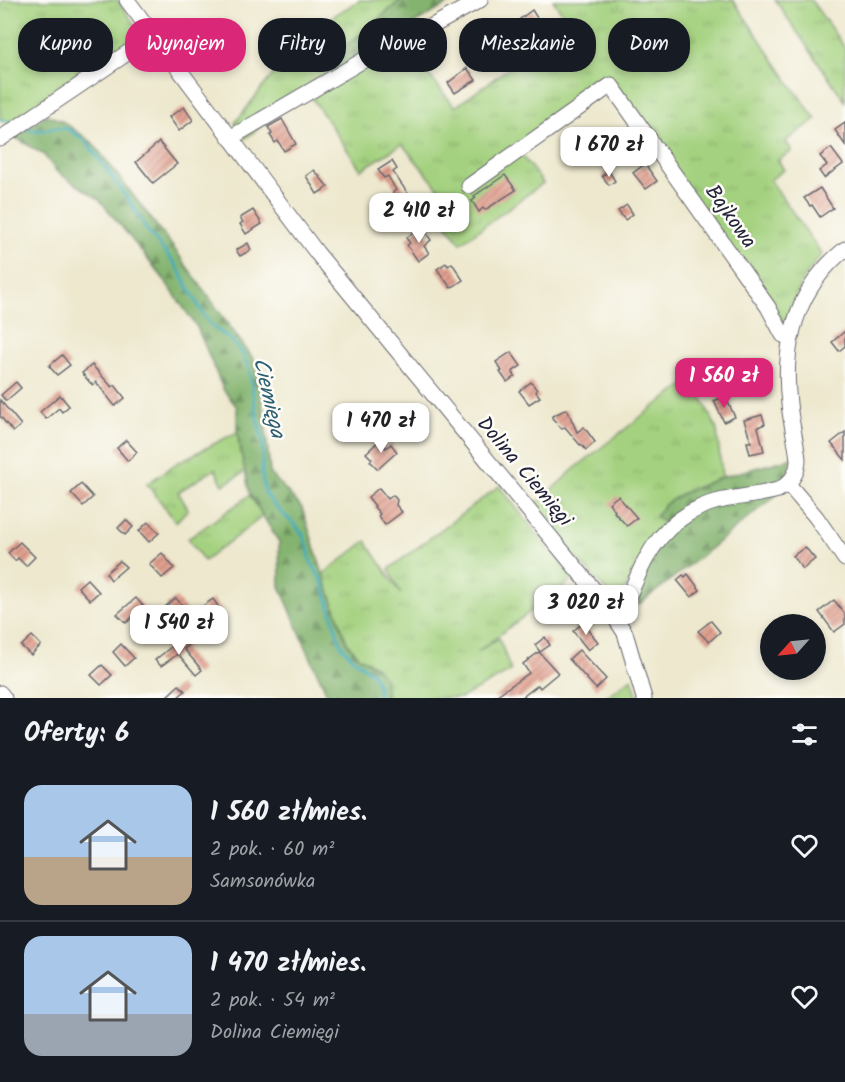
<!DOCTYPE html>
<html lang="pl">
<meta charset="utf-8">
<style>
:root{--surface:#171b24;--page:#242831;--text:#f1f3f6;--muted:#9ea1a6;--line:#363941;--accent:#db2777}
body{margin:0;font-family:Kalam,sans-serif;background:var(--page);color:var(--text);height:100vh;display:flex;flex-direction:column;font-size:22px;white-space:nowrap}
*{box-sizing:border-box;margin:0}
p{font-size:20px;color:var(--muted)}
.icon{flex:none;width:33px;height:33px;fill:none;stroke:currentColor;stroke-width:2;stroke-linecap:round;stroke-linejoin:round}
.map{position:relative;height:698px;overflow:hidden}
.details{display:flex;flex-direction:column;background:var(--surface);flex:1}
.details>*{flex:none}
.top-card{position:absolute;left:18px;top:18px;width:810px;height:54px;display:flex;gap:12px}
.needle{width:39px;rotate:243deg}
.fabs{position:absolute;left:760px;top:614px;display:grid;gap:12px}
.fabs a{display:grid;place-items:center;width:66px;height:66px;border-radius:50%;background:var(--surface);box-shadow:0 3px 9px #0003;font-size:30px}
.price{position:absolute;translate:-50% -51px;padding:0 14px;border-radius:12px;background:#fff;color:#222;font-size:20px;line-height:39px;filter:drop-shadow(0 2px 3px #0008)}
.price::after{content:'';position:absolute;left:50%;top:36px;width:18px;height:14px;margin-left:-9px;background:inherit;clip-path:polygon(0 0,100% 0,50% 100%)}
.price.active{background:var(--accent);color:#fff}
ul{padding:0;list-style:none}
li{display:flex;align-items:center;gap:18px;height:150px;padding:0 24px}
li+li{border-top:2px solid var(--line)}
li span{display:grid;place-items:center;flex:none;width:168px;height:120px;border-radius:18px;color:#555}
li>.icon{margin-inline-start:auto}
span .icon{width:72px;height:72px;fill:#fffc;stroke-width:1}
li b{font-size:26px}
h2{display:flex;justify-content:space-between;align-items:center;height:72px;padding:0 24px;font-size:26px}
.pill{padding:0 21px;border-radius:24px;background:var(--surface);box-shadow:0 3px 9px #0003;font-size:21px;line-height:54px}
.pill.active{background:var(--accent);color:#fff}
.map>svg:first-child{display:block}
.grass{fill:url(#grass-tufts);stroke:#637a5d;stroke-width:1.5}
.forest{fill:url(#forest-firs);stroke:#526a54;stroke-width:1.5}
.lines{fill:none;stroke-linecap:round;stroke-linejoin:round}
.stream{stroke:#3aaab8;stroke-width:3}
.building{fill:url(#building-hatch)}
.minor-casing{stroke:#69676e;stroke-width:17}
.minor{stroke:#fff;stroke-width:15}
.labels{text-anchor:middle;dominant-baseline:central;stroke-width:5;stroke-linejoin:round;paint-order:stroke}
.street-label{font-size:21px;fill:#22223b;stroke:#fdfcf7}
.water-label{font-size:22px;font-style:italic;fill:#2d5f73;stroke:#fdfcf7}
</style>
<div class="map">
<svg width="845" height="698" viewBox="0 0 845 698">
<defs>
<pattern id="grass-tufts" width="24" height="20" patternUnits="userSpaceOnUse" patternTransform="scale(1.5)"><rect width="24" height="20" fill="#a4d17f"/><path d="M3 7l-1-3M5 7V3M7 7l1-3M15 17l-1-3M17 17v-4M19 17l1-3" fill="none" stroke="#8db36f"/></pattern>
<pattern id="forest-firs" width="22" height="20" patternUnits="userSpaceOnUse" patternTransform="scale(1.5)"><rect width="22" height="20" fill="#83b36e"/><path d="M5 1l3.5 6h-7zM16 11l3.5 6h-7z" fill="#6b915c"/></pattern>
<pattern id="building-hatch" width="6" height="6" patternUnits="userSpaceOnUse" patternTransform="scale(1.5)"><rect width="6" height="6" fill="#e1a08f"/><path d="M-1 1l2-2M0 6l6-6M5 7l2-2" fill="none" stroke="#b68276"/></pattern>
</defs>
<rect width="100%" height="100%" fill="#fdfcf7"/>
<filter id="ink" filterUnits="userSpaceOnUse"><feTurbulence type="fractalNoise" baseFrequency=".0167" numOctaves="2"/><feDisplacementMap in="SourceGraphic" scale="12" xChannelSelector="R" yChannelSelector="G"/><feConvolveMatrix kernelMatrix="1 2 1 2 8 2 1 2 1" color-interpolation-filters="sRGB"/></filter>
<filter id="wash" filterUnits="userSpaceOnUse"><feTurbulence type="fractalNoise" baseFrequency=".008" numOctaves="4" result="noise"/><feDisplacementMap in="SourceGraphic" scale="24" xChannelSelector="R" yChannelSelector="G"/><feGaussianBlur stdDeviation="1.35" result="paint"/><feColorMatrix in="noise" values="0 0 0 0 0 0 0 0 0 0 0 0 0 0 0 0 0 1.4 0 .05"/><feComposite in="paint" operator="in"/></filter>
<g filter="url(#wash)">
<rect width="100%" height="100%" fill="#ede8ce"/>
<g class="grass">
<path d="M5 0H117L136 26 138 32 136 41 12 122 0 120V4Z"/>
<path d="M360 0H401L317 71 328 73 396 35 455 107 570 24 553 0H733L793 88 816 119 786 141 792 151 778 160 784 170 770 180 822 254 801 282 784 325 611 81 517 149 543 183 461 243 435 211 448 200 402 144 361 170 308 92 244 139 235 123 262 88 310 30Z"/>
<path d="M775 0H811L845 48V101Z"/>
<path d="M693 379 717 430 722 477 681 494 664 523 657 529 647 545 621 597 614 599 562 542 533 507 574 469 652 408Z"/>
<path d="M237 432 245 472 223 485 215 469 178 492 188 509 176 522 147 484 177 463Z"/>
<path d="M499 486 573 579 477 652 499 638 511 671 461 698H386L375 666 359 657 347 643 323 574 366 541 401 594 389 569Z"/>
<path d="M250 495 263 516 204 561 188 539Z"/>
<path d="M632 678 638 698H604Z"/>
</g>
<g class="forest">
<path d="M401 0H455L328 74 316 71Z"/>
<path d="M47 115 62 121 92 142 173 247 254 360 265 420 270 473 302 508 323 574 347 643 359 657 375 666 386 679V698H329L312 661 280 586 279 542 250 495 237 432V407L223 389 197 327 163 278 99 199 57 172 44 155 16 138 33 124Z"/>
<path d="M792 458 788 472 775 496 705 553 638 605 632 601 664 523 656 516 664 505 681 494 722 477Z"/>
</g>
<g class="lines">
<g class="stream">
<path d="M0 120 14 123"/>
<path d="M26 128 34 131 58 128 68 129 79 136 89 145 133 206 146 229 176 265 206 319 213 327 230 339 243 354 250 373 256 414 263 441 262 475 265 493 275 506 296 526 303 535 308 547 310 560 323 583 340 643 350 656 373 674 378 687V698"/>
</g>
</g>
<g id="blocks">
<g class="building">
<path d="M532 10 539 21 536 23 538 26 529 33 520 19Z"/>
<path d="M498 39 505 50 483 66 477 57 488 49 486 45 493 40 494 42Z"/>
<path d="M467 68 476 80 455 93 448 83Z"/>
<path d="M184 107 193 120 179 131 169 117Z"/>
<path d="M282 119 296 144 284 151 278 141 275 143 270 135 272 134 268 127Z"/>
<path d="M845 123V145L835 130Z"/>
<path d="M159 142 177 164 153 183 136 162Z"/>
<path d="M640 143 649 155 640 162 631 151Z"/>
<path d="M831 148 843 164 824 178 819 171 827 165 820 156Z"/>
<path d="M392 161 397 169 393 172 413 201 410 203 411 205 404 210 400 205 395 203 394 201 393 192 396 190 388 176 384 178 378 170Z"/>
<path d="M645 164 657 181 646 189 633 173Z"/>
<path d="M314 170 328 187 317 194 306 176Z"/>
<path d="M609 171 615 181 609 185 602 176Z"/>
<path d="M505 175 516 190 485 210 483 208 479 212 472 201 476 198 474 196Z"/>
<path d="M820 188 833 208 820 217 812 205 810 206 804 198Z"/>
<path d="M627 205 633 214 625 220 618 211Z"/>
<path d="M253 210 262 224 246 234 240 224 243 222 240 218Z"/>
<path d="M422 227 431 240 424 246 429 253 418 261 407 245 410 243 406 238Z"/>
<path d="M248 243 251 250 240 256 236 250Z"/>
<path d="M446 263 448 266 452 263 463 280 451 288 437 269Z"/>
<path d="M845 331V346L839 351 832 342Z"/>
<path d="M511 352 521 366 512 372 515 376 507 382 500 372 502 371 496 362Z"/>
<path d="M62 355 70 365 57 375 49 366Z"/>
<path d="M756 360 763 377 749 382 743 365Z"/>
<path d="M92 365 112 387 115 385 125 398 115 406 96 382 92 385 82 373Z"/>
<path d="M16 382 21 388 6 401 1 395Z"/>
<path d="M531 382 537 390 536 392 540 397 529 404 519 391Z"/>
<path d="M60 395 69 406 62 412 59 408 46 419 40 412Z"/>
<path d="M725 396 735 417 724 422 714 401Z"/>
<path d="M0 400 21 425 13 432 0 416Z"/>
<path d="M567 409 577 432 584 427 595 442 586 450 581 444 580 445 565 427 562 429 552 418V416Z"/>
<path d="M762 415 765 424 758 427 764 451 750 454 747 442H751L744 420Z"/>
<path d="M845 432V460L831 443Z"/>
<path d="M126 440 137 452 128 461 117 448Z"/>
<path d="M379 441 386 448 391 444 397 452 378 469 370 461 372 459 366 453Z"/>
<path d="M81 484 93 497 83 506 71 493Z"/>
<path d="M379 488 388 499 393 495 397 500 396 505 402 512 385 525 378 516 380 514 374 507 375 506 368 497Z"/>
<path d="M618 496 637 518 627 526 614 512 615 511 609 503Z"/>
<path d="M126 520 133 527 125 535 118 528Z"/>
<path d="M148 522 159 533 149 542 139 531Z"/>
<path d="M20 542 35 557 26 566 18 558 15 561 8 553Z"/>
<path d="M805 547 815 559 803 569 793 556Z"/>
<path d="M162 553 174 568 162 578 149 564Z"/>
<path d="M120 561 126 567 111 580 106 573Z"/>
<path d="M688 574 700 590 691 597 677 580 683 575 685 577Z"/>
<path d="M87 579 99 592 90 600 78 587Z"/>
<path d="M136 598 144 607 126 623 117 614Z"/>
<path d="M176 598 186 610 176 618 166 606Z"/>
<path d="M213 599 222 612 212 619 203 606Z"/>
<path d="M563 599 570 611 560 619 551 606Z"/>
<path d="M834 600 845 614V624L834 632 819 612Z"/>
<path d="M711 621 720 632 709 642 698 631Z"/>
<path d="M583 623 598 642 588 650 573 631Z"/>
<path d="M32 636 41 645 31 655 21 646Z"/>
<path d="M545 637 550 645 540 652 535 645Z"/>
<path d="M182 638 188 646 184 649 202 670 196 675 178 654 161 666 155 660Z"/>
<path d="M121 644 134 658 125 666 113 652Z"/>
<path d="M579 650 606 679 596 689 569 659Z"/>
<path d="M539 652 558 673 540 688 538 685 521 698H493L529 673 523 664Z"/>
<path d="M102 665 112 675 101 685 91 675Z"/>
<path d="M179 685 185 691 177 698H165Z"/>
</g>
</g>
</g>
<g filter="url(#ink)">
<use href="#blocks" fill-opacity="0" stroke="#69676e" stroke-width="1.5"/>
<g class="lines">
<defs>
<g id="minor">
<path d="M127 0 317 253 608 607 625 633 644 698"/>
<path d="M230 138 362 61 390 49 480 0"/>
<path d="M0 139 154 35"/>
<path d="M469 186 611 85 768 307 783 335 791 338"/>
<path d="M788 484 816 517 845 559"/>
<path d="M613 614C631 600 635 578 646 559 662 529 690 506 724 500 742 496 760 495 778 490 791 483 798 474 798 459 796 441 791 423 789 404 782 343 796 289 845 249"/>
<path d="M0 693 4 698"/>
</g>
</defs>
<use href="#minor" class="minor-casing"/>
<use href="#minor" class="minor"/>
</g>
</g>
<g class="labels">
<g class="street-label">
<text transform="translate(730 217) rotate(55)">Bajkowa</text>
<text transform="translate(524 472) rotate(50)">Dolina Ciemięgi</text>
</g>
<g class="water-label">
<text transform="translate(268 398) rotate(77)">Ciemięga</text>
</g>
</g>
</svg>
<div class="fabs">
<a><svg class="needle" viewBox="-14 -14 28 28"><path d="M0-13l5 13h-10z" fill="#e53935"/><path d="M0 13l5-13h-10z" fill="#9ea1a6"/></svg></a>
</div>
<b class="price" style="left:609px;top:178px">1 670 zł</b>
<b class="price" style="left:419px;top:244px">2 410 zł</b>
<b class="price active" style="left:724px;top:409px">1 560 zł</b>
<b class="price" style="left:381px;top:454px">1 470 zł</b>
<b class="price" style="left:586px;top:636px">3 020 zł</b>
<b class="price" style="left:179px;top:656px">1 540 zł</b>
<div class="top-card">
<a class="pill">Kupno</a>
<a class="pill active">Wynajem</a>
<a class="pill">Filtry</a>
<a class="pill">Nowe</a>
<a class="pill">Mieszkanie</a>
<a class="pill">Dom</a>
</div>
</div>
<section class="details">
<h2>Oferty: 6<svg class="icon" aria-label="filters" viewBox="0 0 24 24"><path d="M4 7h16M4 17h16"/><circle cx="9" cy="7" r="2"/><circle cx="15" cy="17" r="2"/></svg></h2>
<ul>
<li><span style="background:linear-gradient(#a9c7e8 60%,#b9a48a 0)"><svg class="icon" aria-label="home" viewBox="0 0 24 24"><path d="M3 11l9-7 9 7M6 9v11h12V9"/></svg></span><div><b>1 560 zł/mies.</b><p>2 pok. · 60 m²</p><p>Samsonówka</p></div><svg class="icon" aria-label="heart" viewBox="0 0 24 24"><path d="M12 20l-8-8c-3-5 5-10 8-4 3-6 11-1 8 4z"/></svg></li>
<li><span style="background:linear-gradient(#a9c7e8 65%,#9aa5b1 0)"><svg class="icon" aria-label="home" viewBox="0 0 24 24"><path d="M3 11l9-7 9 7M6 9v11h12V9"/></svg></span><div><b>1 470 zł/mies.</b><p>2 pok. · 54 m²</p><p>Dolina Ciemięgi</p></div><svg class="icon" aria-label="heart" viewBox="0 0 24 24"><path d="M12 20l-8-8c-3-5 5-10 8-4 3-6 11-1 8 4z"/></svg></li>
</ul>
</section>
